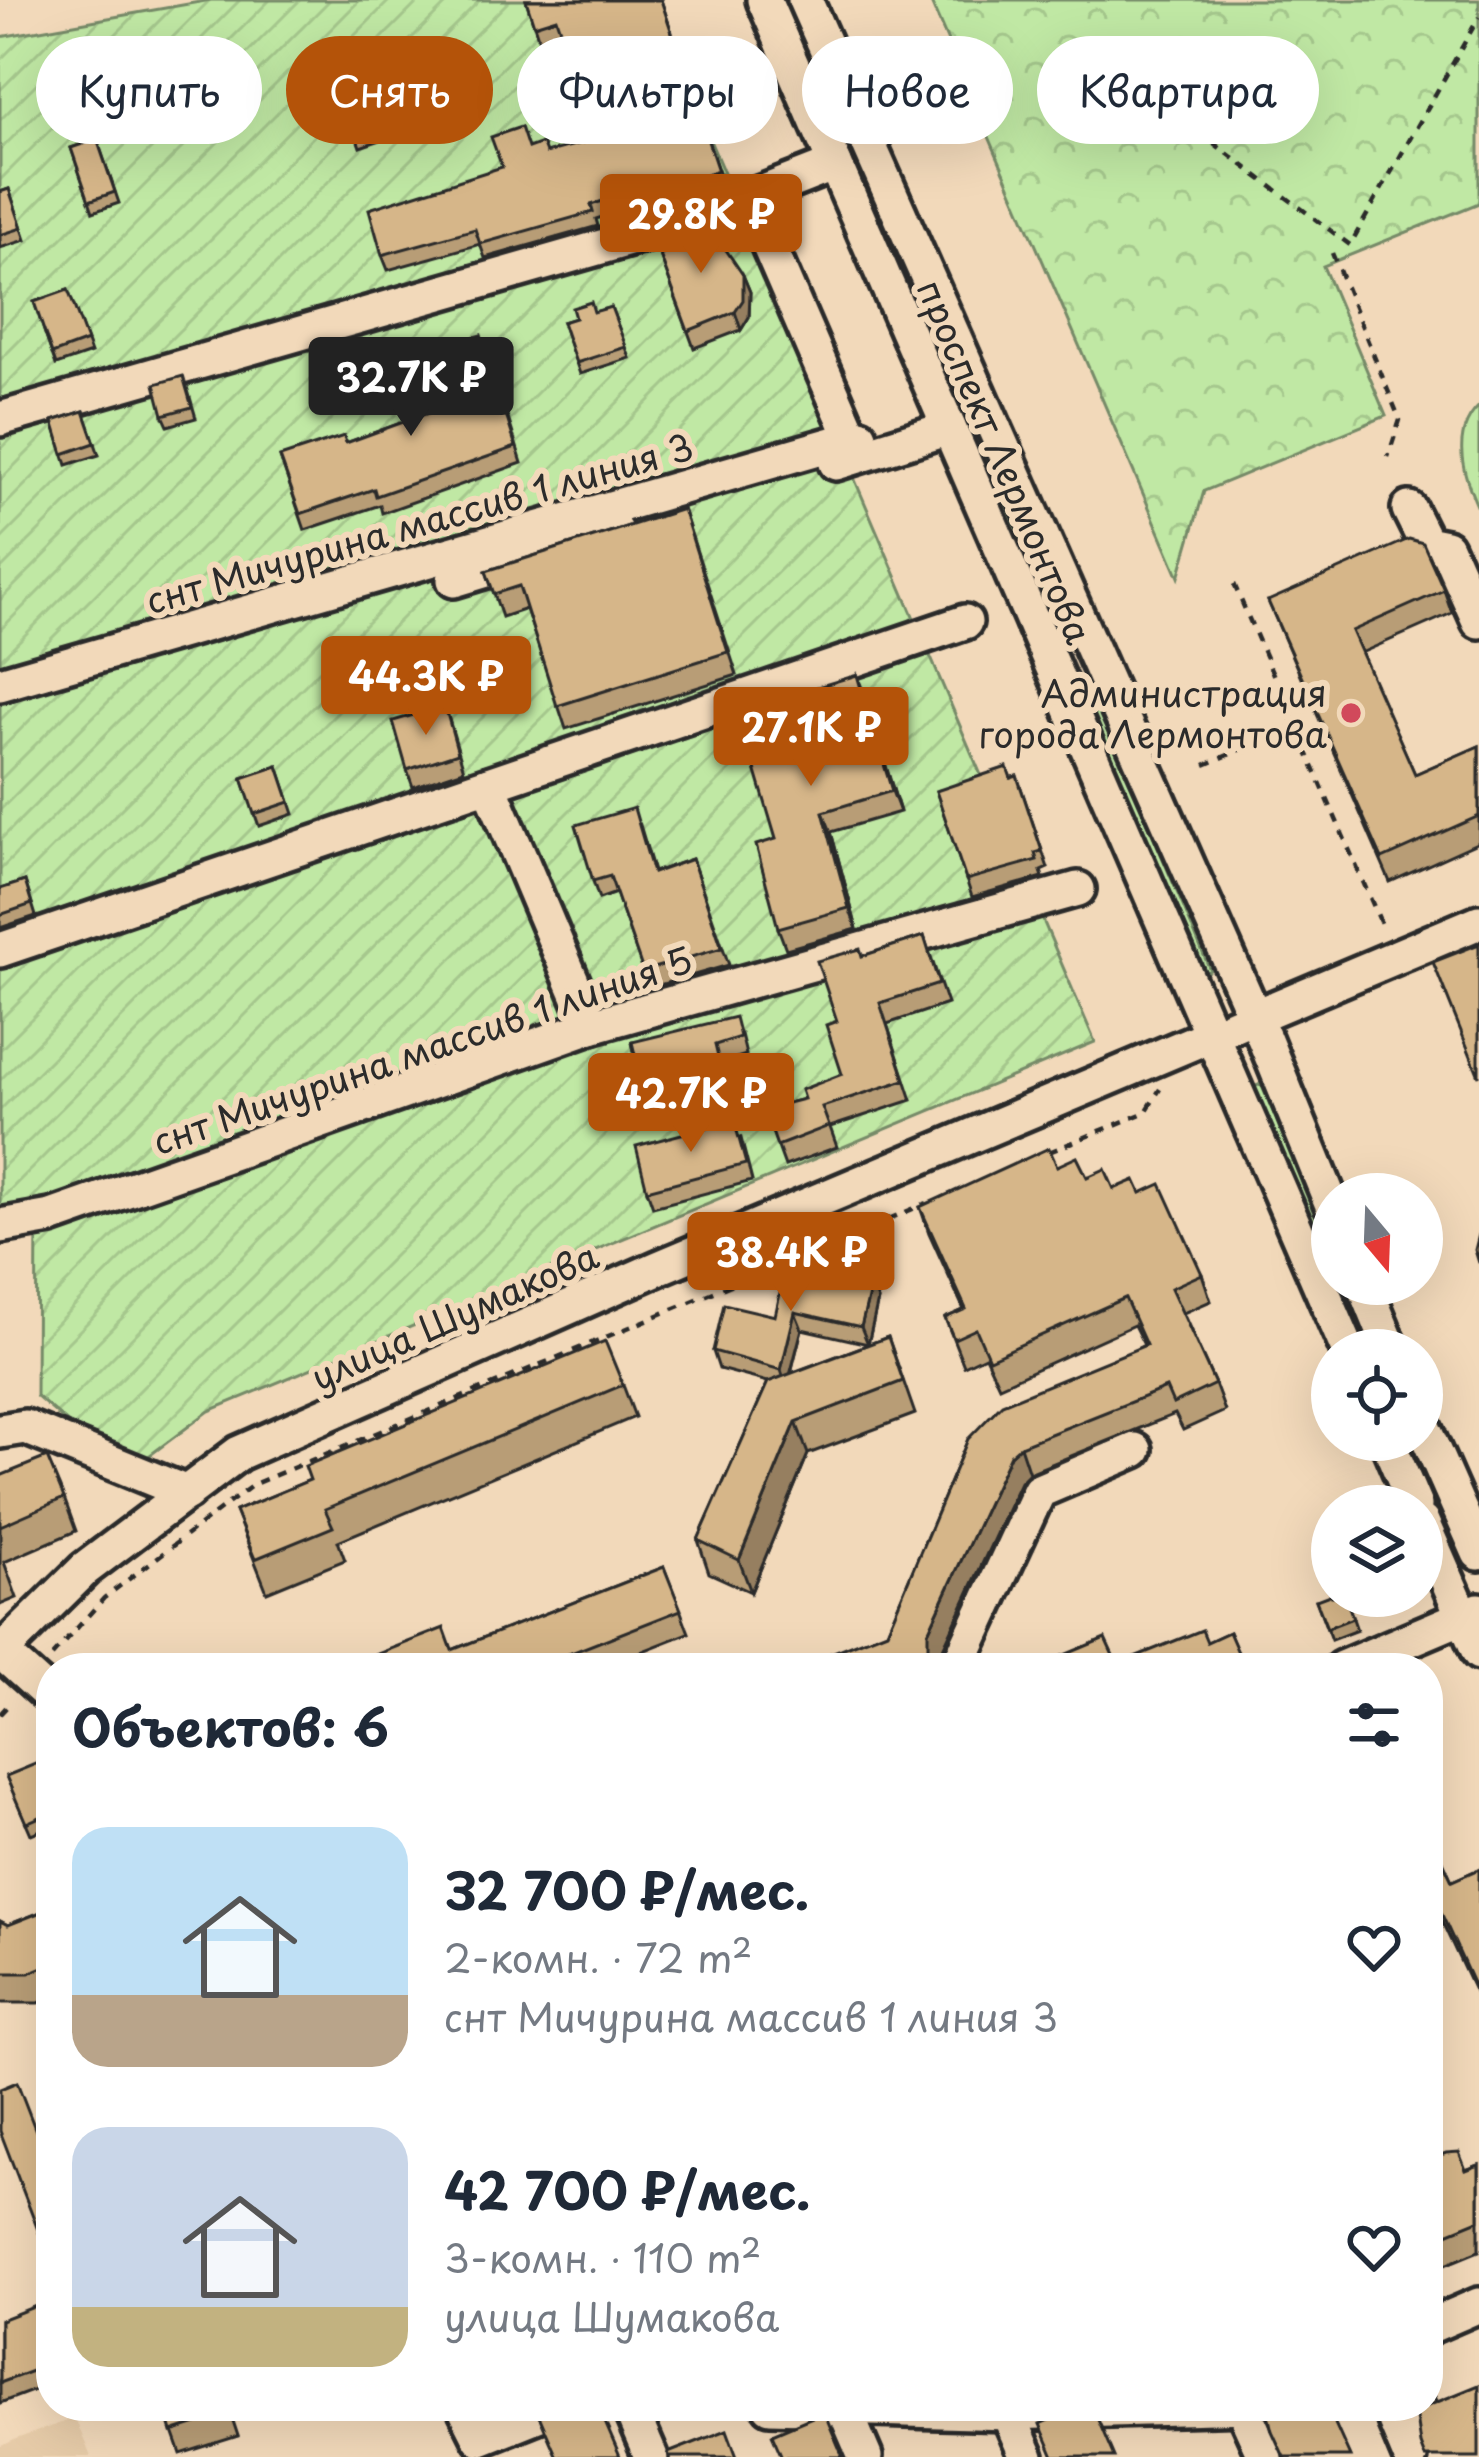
<!DOCTYPE html>
<html lang="ru">
<meta charset="utf-8">
<style>
:root{--surface:#fff;--page:#f6f6f7;--text:#1f2937;--muted:#747a83;--accent:#b45309}
body{margin:0;font-family:"Playpen Sans",sans-serif;background:var(--page);color:var(--text);height:100vh;display:flex;flex-direction:column;font-size:45px;white-space:nowrap}
*{box-sizing:border-box;margin:0}
p{font-size:39px;color:var(--muted)}
.icon{flex:none;width:66px;height:66px;fill:none;stroke:currentColor;stroke-width:2;stroke-linecap:round;stroke-linejoin:round}
.map{position:relative;flex:1;overflow:hidden}
.sheet{position:absolute;left:36px;top:1653px;width:1407px;height:768px;display:flex;flex-direction:column;background:var(--surface);border-radius:48px;box-shadow:0 12px 48px #0002}
.sheet>*{flex:none}
.guide{position:absolute;left:36px;top:36px;width:1407px;height:108px;display:flex;gap:24px}
.needle{width:78px;rotate:161deg}
.controls{position:absolute;left:1311px;top:1173px;display:grid;gap:24px}
.controls a{display:grid;place-items:center;width:132px;height:132px;border-radius:50%;background:var(--surface);box-shadow:0 12px 48px #0002;font-size:60px}
.price{position:absolute;translate:-50% -102px;padding:0 27px;border-radius:12px;background:var(--accent);color:#fff;font-size:39px;line-height:78px;filter:drop-shadow(0 3px 6px #0008)}
.price::after{content:'';position:absolute;left:50%;top:72px;width:36px;height:27px;margin-left:-18px;background:inherit;clip-path:polygon(0 0,100% 0,50% 100%)}
.price.selected{background:#222;color:#fff}
ul{padding:0;list-style:none}
li{display:flex;align-items:center;gap:36px;height:300px;padding:0 36px}
li span{display:grid;place-items:center;flex:none;width:336px;height:240px;border-radius:36px;color:#555}
li>.icon{margin-inline-start:auto}
span .icon{width:144px;height:144px;fill:#fffc;stroke-width:1}
li b{font-size:51px}
h2{display:flex;justify-content:space-between;align-items:center;height:144px;padding:0 36px;font-size:51px}
.tag{padding:0 42px;border-radius:54px;background:var(--surface);box-shadow:0 12px 48px #0002;font-size:42px;line-height:108px}
.tag.selected{background:var(--accent);color:#fff}
.map>svg:first-child{display:block}
.built{fill:#e6cba8}
.grass{fill:#c0e8a4;stroke:#768a68;stroke-width:3}
.park{fill:url(#park-crowns);stroke:#768a68;stroke-width:3}
.garden{fill:url(#garden-furrows);stroke:#768a68;stroke-width:3}
.lines{fill:none;stroke-linecap:round;stroke-linejoin:round}
.minor-casing{stroke:#2b2b2b;stroke-width:42}
.path{stroke:#2b2b2b;stroke-width:4.5;stroke-dasharray:9 9;stroke-linecap:butt}
.minor{stroke:#f2d9ba;stroke-width:33}
.wall{fill:#b89d76;stroke:#2b2b2b;stroke-width:3}
.shaded-wall{fill:#967f60;stroke:#2b2b2b;stroke-width:3}
.building{fill:#d6b689;stroke:#2b2b2b;stroke-width:3}
.poi-dot{fill:#d1495b;stroke:#f2d9ba;stroke-width:4.5}
.labels{text-anchor:middle;dominant-baseline:central;stroke-width:12;stroke-linejoin:round;paint-order:stroke}
.street-label{font-size:36px;fill:#2b2b2b;stroke:#f2d9ba}
.poi-label{font-size:36px;fill:#2b2b2b;stroke:#f2d9ba;text-anchor:end}
</style>
<div class="map">
<svg width="1479" height="2457" viewBox="0 0 1479 2457">
<defs>
<pattern id="park-crowns" width="20" height="18" patternUnits="userSpaceOnUse" patternTransform="scale(3)"><rect width="20" height="18" fill="#c0e8a4"/><path d="M2 6a3 3 0 1 1 6 0M12 15a3 3 0 1 1 6 0" fill="none" stroke="#a5c78d"/></pattern>
<pattern id="garden-furrows" width="10" height="10" patternUnits="userSpaceOnUse" patternTransform="scale(3)"><rect width="10" height="10" fill="#c0e8a4"/><path d="M-1 1l2-2M0 10L10 0M9 11l2-2" fill="none" stroke="#a5c78d"/></pattern>
</defs>
<rect width="100%" height="100%" fill="#f2d9ba"/>
<filter id="ink" filterUnits="userSpaceOnUse"><feTurbulence type="fractalNoise" baseFrequency=".00833" numOctaves="2"/><feDisplacementMap in="SourceGraphic" scale="24" xChannelSelector="R" yChannelSelector="G"/><feConvolveMatrix kernelMatrix="1 2 1 2 8 2 1 2 1" color-interpolation-filters="sRGB"/></filter>
<g filter="url(#ink)">
<path class="built" d="M75 2418 91 2457H0V2447L16 2439Z"/>
<g class="grass">
<path d="M777 0H788L1057 615 1048 619Z"/>
<path d="M1479 406V510C1464 478 1449 435 1479 406Z"/>
<path d="M1090 686 1210 970 1202 975 1079 690Z"/>
<path d="M1261 1084 1332 1248V1273L1251 1088Z"/>
</g>
<path class="park" d="M930 0H1479V203L1323 266 1386 416 1204 491 1179 577Z"/>
<path class="garden" d="M211 0H650L1095 1042 209 1411 126 1473 36 1396 37 1206 0 1215V37Z"/>
<g class="lines">
<defs>
<g id="minor">
<path d="M764 0 1348 1350"/>
<path d="M805 0 1264 1038 1332 1205"/>
<path d="M750 202 852 438"/>
<path d="M0 419 685 223 835 164"/>
<path d="M836 463 949 428"/>
<path d="M1409 509 1426 543 1446 547 1479 621"/>
<path d="M454 580 615 531"/>
<path d="M0 684 860 436"/>
<path d="M489 784 591 1026"/>
<path d="M0 950 965 622"/>
<path d="M0 1226 51 1217 591 1026 1078 889"/>
<path d="M1364 1284 1391 1350"/>
<path d="M1422 1424 1479 1553"/>
<path d="M0 1431 25 1427 187 1493"/>
<path d="M1387 1440 1415 1506"/>
<path d="M1422 1522 1479 1653"/>
<path d="M1 1652 51 1697"/>
<path d="M0 1653 85 1569 239 1453 658 1268 1479 922"/>
<path d="M957 1668 1039 1491 1135 1450"/>
<path d="M1342 1668 1479 1610"/>
<path d="M1428 2327 1479 2305"/>
<path d="M464 2406 480 2438 560 2406"/>
<path d="M629 2406 651 2457"/>
<path d="M770 2406 1008 2413 1248 2406"/>
<path d="M1242 2406 1265 2457"/>
<path d="M844 2408 865 2457"/>
<path d="M1008 2413 1027 2457"/>
<path d="M1410 2457 1395 2421 1420 2411 1418 2406"/>
</g>
</defs>
<use href="#minor" class="minor-casing"/>
<g class="path">
<path d="M1184 121 1350 245 1479 17"/>
<path d="M1332 253 1400 420 1388 457"/>
<path d="M1234 584 1384 930"/>
<path d="M1205 765 1296 726"/>
<path d="M1049 1152 1146 1112 1160 1089"/>
<path d="M52 1656 104 1598 254 1484 927 1203"/>
<path d="M0 1714 12 1701"/>
</g>
<use href="#minor" class="minor"/>
</g>
<g class="wall">
<path d="M526 0H661L723 185 646 212 643 204 596 219 598 226 485 258 480 244 388 270 382 255 528 147 546 153 654 123 636 69 580 87 561 33 539 40Z"/>
<path d="M388 75 407 131 360 147 337 81 376 80Z"/>
<path d="M97 139 119 203 93 212 71 148Z"/>
<path d="M9 189 26 240 0 248V192Z"/>
<path d="M704 237 743 275 750 292 749 317 741 330 694 348 660 255Z"/>
<path d="M68 290 91 353 56 365 34 302Z"/>
<path d="M611 307 630 358 580 374 562 322Z"/>
<path d="M487 351 522 463 382 513 380 505 305 530 280 457 346 443 450 405Z"/>
<path d="M187 387 196 418 168 426 163 415Z"/>
<path d="M84 411 99 455 67 465 53 421Z"/>
<path d="M683 509 737 675 566 729 526 609 502 617 486 571Z"/>
<path d="M1444 590 1452 613 1361 653 1415 774 1479 746V842L1390 882 1268 601Z"/>
<path d="M857 675 900 812 831 832 857 929 786 949 778 928 776 839Z"/>
<path d="M445 706 464 770 413 787 407 770Z"/>
<path d="M278 766 294 814 259 826 242 778Z"/>
<path d="M1017 776 1048 868 1041 871 1043 877 972 897 936 791Z"/>
<path d="M640 825 654 872 692 859 729 965 649 988 616 893 599 899 593 881Z"/>
<path d="M25 881 36 916 0 928V889Z"/>
<path d="M924 936 947 1004 887 1024 912 1100 830 1127 837 1147 785 1166 764 1109 804 1099 842 1074 837 1021 863 956Z"/>
<path d="M741 1034 746 1055 721 1063 732 1103 653 1122 647 1105 632 1042Z"/>
<path d="M741 1138 752 1181 653 1207 647 1190Z"/>
<path d="M1057 1166 1114 1189 1141 1193 1202 1274 1211 1301 1183 1313 1215 1384 1225 1411 1183 1430 1175 1414 1029 1473 1020 1482 938 1659 887 1631 968 1439 1144 1345 1134 1325 999 1386 985 1356 964 1366 945 1318 964 1310 929 1233 920 1207Z"/>
<path d="M872 1282 878 1300 868 1344 802 1329 791 1373 888 1337 915 1414 808 1454 751 1592 709 1573 698 1540 768 1382 719 1369 713 1351 775 1316Z"/>
<path d="M623 1385 635 1417 338 1541 345 1560 267 1592 235 1511 310 1480Z"/>
<path d="M0 1476 64 1498 76 1531 4 1562 17 1598 0 1605Z"/>
<path d="M664 1567 689 1633 600 1668H342L452 1650Z"/>
<path d="M1345 1596 1357 1630 1331 1640 1316 1600Z"/>
<path d="M1229 1632 1244 1668H1044L1117 1664 1207 1642Z"/>
<path d="M51 1761V1826L31 1834 6 1776Z"/>
<path d="M1428 1829 1452 1881 1479 1869V2001L1428 1892Z"/>
<path d="M51 1908V1998L39 2003H0V1921L8 1925Z"/>
<path d="M1428 2160 1466 2170 1479 2165V2251L1428 2272Z"/>
<path d="M0 2320 51 2347V2384L0 2403Z"/>
<path d="M164 2406H228L238 2436 181 2454Z"/>
</g>
<g class="shaded-wall">
<path d="M743 275 750 292 749 317 741 330 735 312Z"/>
<path d="M857 675 865 696 900 812 892 791Z"/>
<path d="M823 812 831 832 857 929 849 908Z"/>
<path d="M872 1282 878 1300 868 1344 861 1327Z"/>
<path d="M795 1312 802 1329 787 1387 781 1370Z"/>
<path d="M796 1422 808 1454 751 1592 739 1560Z"/>
<path d="M1020 1446 1029 1473 1020 1482 938 1659V1668H909L928 1632 1010 1455Z"/>
</g>
<g class="building">
<path d="M526 0H661L718 171 641 198 638 189 591 205 593 212 480 244 475 229 382 255 369 209 502 167 491 137 521 127 528 148 542 143 546 153 654 123 631 55 575 73 556 18 534 25Z"/>
<path d="M370 69 376 80 388 75 403 119 356 136 337 81Z"/>
<path d="M97 139 115 192 89 201 71 148Z"/>
<path d="M9 189 22 228 0 235V192Z"/>
<path d="M698 221 704 237 720 241 743 275V300L735 312 688 331 660 255 666 253 660 233Z"/>
<path d="M68 290 87 341 52 354 34 302Z"/>
<path d="M591 302 594 312 611 307 626 347 576 363 562 322 575 318 572 308Z"/>
<path d="M481 335 516 447 376 496 374 489 300 514 280 457 344 436 346 443 450 405 433 350Z"/>
<path d="M183 376 192 407 163 415 155 384Z"/>
<path d="M84 411 95 443 63 454 53 421Z"/>
<path d="M683 509 728 652 557 706 519 586 494 594 486 571Z"/>
<path d="M1409 539 1423 543 1444 590 1352 631 1415 774 1479 746V816L1382 859 1268 601Z"/>
<path d="M857 675 892 791 823 812 849 908 778 928 756 845 776 839 738 711Z"/>
<path d="M445 706 458 753 407 770 393 721Z"/>
<path d="M278 766 290 802 254 814 242 778Z"/>
<path d="M1007 767 1011 778 1017 776 1042 851 1035 853 1037 860 966 880 936 791Z"/>
<path d="M634 808 653 873 692 859 722 948 643 971 610 876 593 881 576 825Z"/>
<path d="M25 881 32 904 0 915V889Z"/>
<path d="M924 936 939 984 880 1003 905 1080 822 1107 829 1126 777 1146 764 1109 804 1099 801 1090 842 1074 826 1025 837 1021 817 961 860 949 862 956Z"/>
<path d="M1479 944V1076L1433 962Z"/>
<path d="M735 1017 740 1037 715 1045 725 1086 647 1105 632 1042Z"/>
<path d="M734 1120 746 1164 647 1190 636 1146Z"/>
<path d="M1049 1148 1057 1166 1077 1157 1087 1177 1105 1169 1114 1189 1135 1180 1141 1193 1161 1184 1202 1274 1171 1288 1215 1384 1173 1404 1166 1388 1020 1446 1010 1455 928 1632V1648L909 1668H793L887 1631 968 1439 1002 1404 1146 1345 1125 1298 989 1359 976 1329 954 1339 945 1318 966 1309 920 1207Z"/>
<path d="M1479 1234V1263L1475 1250Z"/>
<path d="M787 1263 872 1282 861 1327 795 1312 781 1370 713 1351 724 1304 775 1316Z"/>
<path d="M888 1337 903 1381 796 1422 739 1560 698 1540 768 1382Z"/>
<path d="M605 1341 623 1385 325 1509 333 1527 255 1559 235 1511 310 1480 305 1466Z"/>
<path d="M47 1457 64 1498 0 1526V1476Z"/>
<path d="M664 1567 681 1610 533 1668H481L479 1664 468 1668H342L444 1628 452 1650Z"/>
<path d="M1332 1594V1596H1345L1353 1618 1327 1628 1316 1600Z"/>
<path d="M1202 1630 1207 1642 1229 1632 1240 1657 1217 1667V1668H1044L1043 1664 1105 1638 1117 1664Z"/>
<path d="M50 1758 51 1812 26 1823 6 1776Z"/>
<path d="M1428 1829 1452 1881 1479 1869V1996L1428 1884Z"/>
<path d="M51 1908V1964L29 1973H0V1921L8 1925Z"/>
<path d="M17 2082 51 2170V2264L0 2131V2089Z"/>
<path d="M1459 2152 1466 2170 1479 2165V2220L1428 2241V2160L1446 2153Z"/>
<path d="M36 2306 51 2347V2364L0 2383V2320Z"/>
<path d="M1479 2385V2457H1425L1420 2444 1415 2411Z"/>
<path d="M164 2406H227L230 2413 172 2432Z"/>
<path d="M550 2406H598L620 2457H557L537 2411Z"/>
<path d="M1080 2406H1092L1114 2457H1054L1040 2424Z"/>
<path d="M1266 2406H1327L1350 2457H1284L1272 2431Z"/>
<path d="M824 2412 843 2457H782L772 2434Z"/>
<path d="M727 2430 737 2457H669L668 2453Z"/>
</g>
</g>
<circle class="poi-dot" cx="1351" cy="713" r="12"/>
<g class="labels">
<g class="street-label">
<text transform="translate(1006 461) rotate(67)">проспект Лермонтова</text>
<text transform="translate(419 522) rotate(-16)">снт Мичурина массив 1 линия 3</text>
<text transform="translate(422 1049) rotate(-19)">снт Мичурина массив 1 линия 5</text>
<text transform="translate(454 1315) rotate(-24)">улица Шумакова</text>
</g>
<g class="poi-label">
<text x="1327" y="692">Администрация<tspan x="1327" dy="41">города Лермонтова</tspan></text>
</g>
</g>
</svg>
<div class="controls">
<a><svg class="needle" viewBox="-14 -14 28 28"><path d="M0-13l5 13h-10z" fill="#e53935"/><path d="M0 13l5-13h-10z" fill="#747a83"/></svg></a>
<a><svg class="icon" aria-label="locate" viewBox="0 0 24 24"><circle cx="12" cy="12" r="6"/><path d="M12 2v4M12 18v4M2 12h4M18 12h4"/></svg></a>
<a><svg class="icon" aria-label="layers" viewBox="0 0 24 24"><path d="M12 4l9 5-9 5-9-5zM3 14l9 5 9-5"/></svg></a>
</div>
<b class="price" style="left:701px;top:276px">29.8K ₽</b>
<b class="price selected" style="left:411px;top:439px">32.7K ₽</b>
<b class="price" style="left:426px;top:738px">44.3K ₽</b>
<b class="price" style="left:811px;top:789px">27.1K ₽</b>
<b class="price" style="left:691px;top:1155px">42.7K ₽</b>
<b class="price" style="left:791px;top:1314px">38.4K ₽</b>
<div class="guide">
<a class="tag">Купить</a>
<a class="tag selected">Снять</a>
<a class="tag">Фильтры</a>
<a class="tag">Новое</a>
<a class="tag">Квартира</a>
</div>
<section class="sheet">
<h2>Объектов: 6<svg class="icon" aria-label="filters" viewBox="0 0 24 24"><path d="M4 7h16M4 17h16"/><circle cx="9" cy="7" r="2"/><circle cx="15" cy="17" r="2"/></svg></h2>
<ul>
<li><span style="background:linear-gradient(#bfe0f5 70%,#b9a48a 0)"><svg class="icon" aria-label="home" viewBox="0 0 24 24"><path d="M3 11l9-7 9 7M6 9v11h12V9"/></svg></span><div><b>32 700 ₽/мес.</b><p>2-комн. · 72 m²</p><p>снт Мичурина массив 1 линия 3</p></div><svg class="icon" aria-label="heart" viewBox="0 0 24 24"><path d="M12 20l-8-8c-3-5 5-10 8-4 3-6 11-1 8 4z"/></svg></li>
<li><span style="background:linear-gradient(#c9d6e8 75%,#c2b280 0)"><svg class="icon" aria-label="home" viewBox="0 0 24 24"><path d="M3 11l9-7 9 7M6 9v11h12V9"/></svg></span><div><b>42 700 ₽/мес.</b><p>3-комн. · 110 m²</p><p>улица Шумакова</p></div><svg class="icon" aria-label="heart" viewBox="0 0 24 24"><path d="M12 20l-8-8c-3-5 5-10 8-4 3-6 11-1 8 4z"/></svg></li>
</ul>
</section>
</div>
